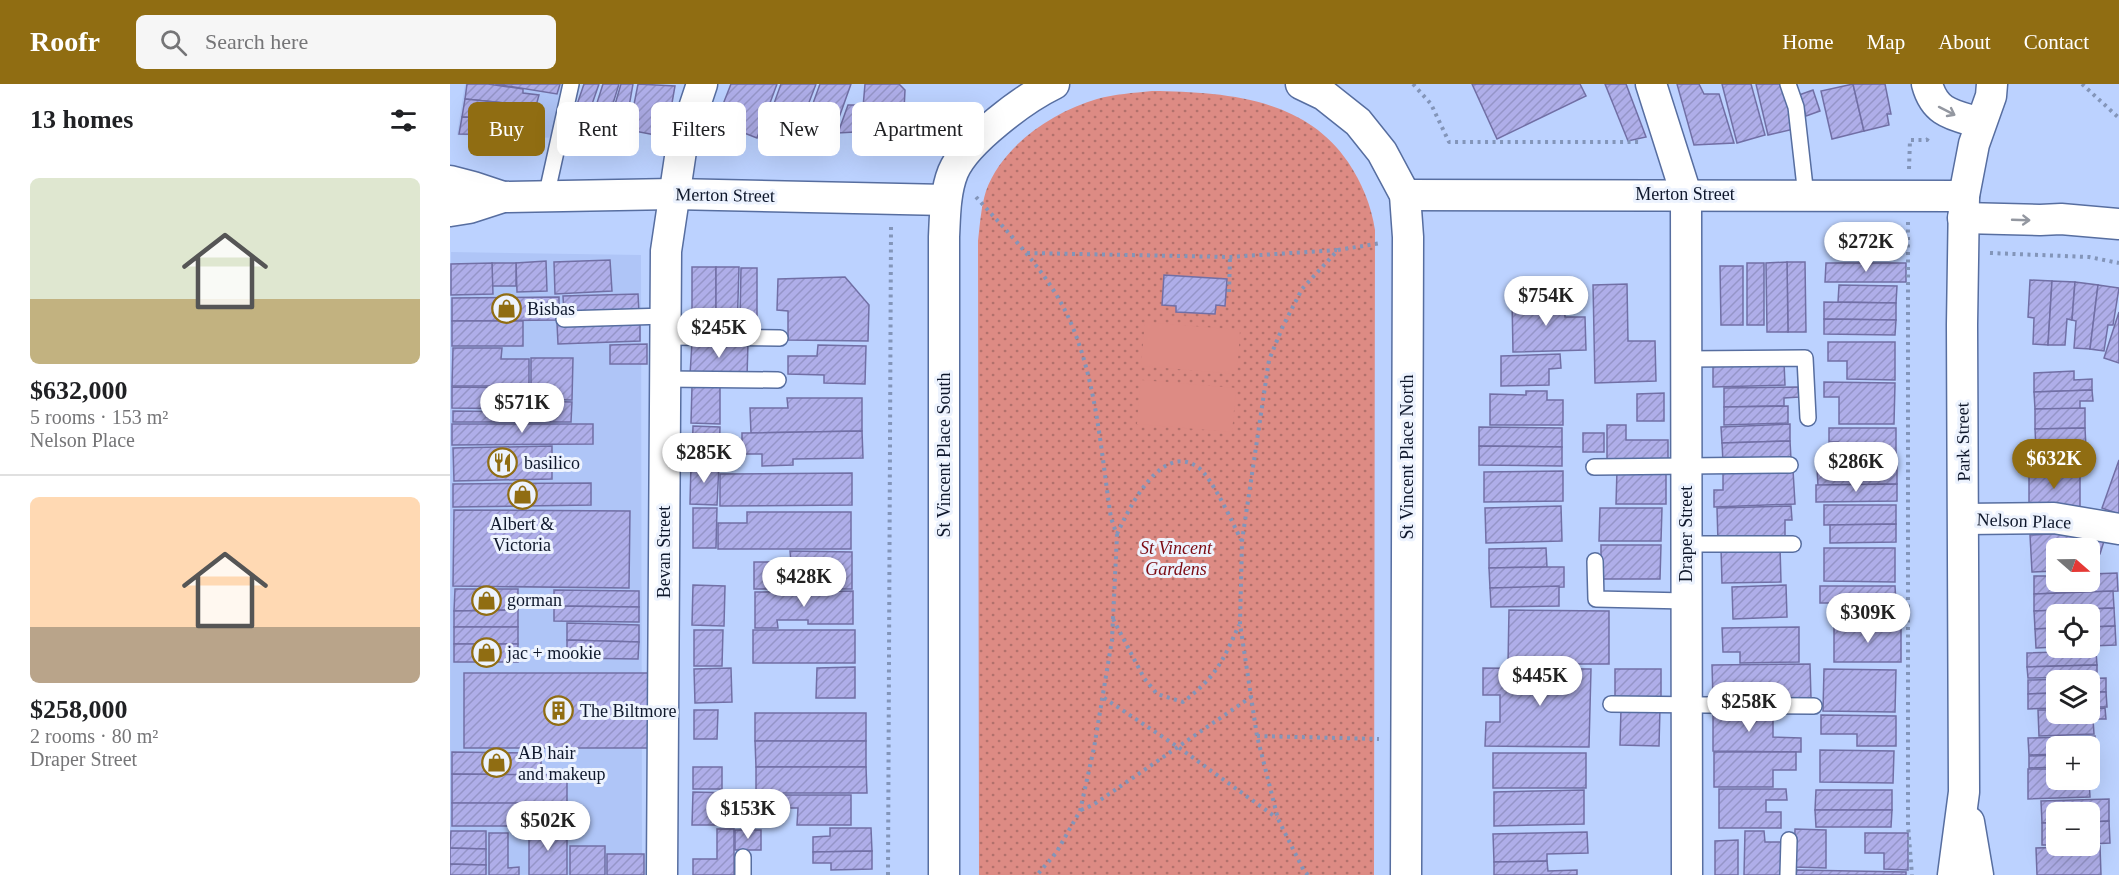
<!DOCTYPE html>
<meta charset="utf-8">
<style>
:root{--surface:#fff;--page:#f6f6f6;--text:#202124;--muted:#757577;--line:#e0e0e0;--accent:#906d12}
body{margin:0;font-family:"Times New Roman",serif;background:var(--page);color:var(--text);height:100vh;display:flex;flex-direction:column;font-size:22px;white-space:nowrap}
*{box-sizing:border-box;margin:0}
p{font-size:20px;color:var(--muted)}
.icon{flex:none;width:33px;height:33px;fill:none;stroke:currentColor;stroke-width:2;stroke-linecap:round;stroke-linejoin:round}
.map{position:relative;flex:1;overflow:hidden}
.sheet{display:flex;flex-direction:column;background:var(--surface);width:450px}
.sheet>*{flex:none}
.guide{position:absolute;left:18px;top:18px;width:570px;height:54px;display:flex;gap:12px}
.needle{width:39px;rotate:110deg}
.tools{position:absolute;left:1596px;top:454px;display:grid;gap:12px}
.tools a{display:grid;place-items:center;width:54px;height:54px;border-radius:9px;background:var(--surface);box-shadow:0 6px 24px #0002;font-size:30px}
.price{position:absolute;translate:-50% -51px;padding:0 14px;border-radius:21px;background:#fff;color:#222;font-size:20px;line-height:39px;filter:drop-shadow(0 2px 3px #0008)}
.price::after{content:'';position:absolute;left:50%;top:36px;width:18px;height:14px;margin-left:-9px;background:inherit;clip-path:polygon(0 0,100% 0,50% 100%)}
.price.active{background:var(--accent);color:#fff}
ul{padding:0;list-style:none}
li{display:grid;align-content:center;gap:12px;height:318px;padding:0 30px}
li+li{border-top:2px solid var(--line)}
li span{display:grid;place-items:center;height:186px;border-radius:9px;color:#555}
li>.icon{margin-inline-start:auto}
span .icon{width:108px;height:108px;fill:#fffc;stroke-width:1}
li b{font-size:26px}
h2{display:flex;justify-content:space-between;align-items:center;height:72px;padding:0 30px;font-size:26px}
.pill{padding:0 21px;border-radius:9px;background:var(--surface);box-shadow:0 6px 24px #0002;font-size:21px;line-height:54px}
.pill.active{background:var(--accent);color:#fff}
header{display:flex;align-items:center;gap:36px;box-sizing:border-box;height:84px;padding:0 30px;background:var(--accent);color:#fff}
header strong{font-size:28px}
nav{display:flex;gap:33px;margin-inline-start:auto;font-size:21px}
.search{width:420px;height:54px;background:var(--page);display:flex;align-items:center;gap:15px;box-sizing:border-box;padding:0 21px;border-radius:9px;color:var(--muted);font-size:22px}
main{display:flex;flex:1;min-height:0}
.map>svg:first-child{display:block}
.built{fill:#afc5f7}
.park{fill:url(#park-dots)}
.pitch{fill:#dd8b84}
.building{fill:url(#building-hatch);stroke:#716fa5;stroke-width:1.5}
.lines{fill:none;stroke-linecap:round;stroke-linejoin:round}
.lane-casing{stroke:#576ea0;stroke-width:18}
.street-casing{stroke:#576ea0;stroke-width:33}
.path{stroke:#8395b9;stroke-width:4;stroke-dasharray:3 4.5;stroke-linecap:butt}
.lane{stroke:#fff;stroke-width:15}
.street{stroke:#fff;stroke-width:30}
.oneway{stroke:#9397a0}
.labels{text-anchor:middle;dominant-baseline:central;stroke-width:6;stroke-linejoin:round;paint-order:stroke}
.street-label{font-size:18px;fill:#0e172b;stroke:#edf3fe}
.poi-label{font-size:18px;fill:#0e172b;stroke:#edf3fe;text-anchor:start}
.park-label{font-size:18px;font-style:italic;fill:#7c0c14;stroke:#edf3fe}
</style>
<header>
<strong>Roofr</strong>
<div class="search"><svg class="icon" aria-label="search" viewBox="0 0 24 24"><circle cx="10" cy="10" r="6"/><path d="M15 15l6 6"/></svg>Search here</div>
<nav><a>Home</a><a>Map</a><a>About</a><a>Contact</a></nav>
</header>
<main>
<section class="sheet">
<h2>13 homes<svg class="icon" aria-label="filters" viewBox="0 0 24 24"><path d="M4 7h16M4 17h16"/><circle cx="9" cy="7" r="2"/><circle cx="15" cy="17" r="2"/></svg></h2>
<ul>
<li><span style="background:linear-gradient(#dfe7d0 65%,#c2b280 0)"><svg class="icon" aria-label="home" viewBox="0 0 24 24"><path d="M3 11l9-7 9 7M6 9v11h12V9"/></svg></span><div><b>$632,000</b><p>5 rooms · 153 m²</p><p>Nelson Place</p></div></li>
<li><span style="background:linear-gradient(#ffd9b3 70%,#b9a48a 0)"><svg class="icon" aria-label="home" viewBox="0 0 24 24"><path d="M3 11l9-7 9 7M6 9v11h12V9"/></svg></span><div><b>$258,000</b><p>2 rooms · 80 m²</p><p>Draper Street</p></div></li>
</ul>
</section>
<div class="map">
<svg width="1669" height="791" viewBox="0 0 1669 791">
<defs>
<pattern id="park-dots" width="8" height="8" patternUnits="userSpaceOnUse" patternTransform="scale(1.5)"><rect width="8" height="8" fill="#dd8b84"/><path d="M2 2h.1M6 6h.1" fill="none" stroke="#b2716c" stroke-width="1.8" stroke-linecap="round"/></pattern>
<pattern id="building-hatch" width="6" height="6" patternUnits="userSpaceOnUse" patternTransform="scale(1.5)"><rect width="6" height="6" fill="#afaee9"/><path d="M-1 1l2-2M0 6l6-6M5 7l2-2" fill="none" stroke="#9595c8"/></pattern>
</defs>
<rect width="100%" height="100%" fill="#bcd2ff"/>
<g class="built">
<path d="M15 0H123L111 54 7 51Z"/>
<path d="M1 168 191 171 192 791H0Z"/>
</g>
<path class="park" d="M702 7C773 8 854 13 898 78 912 99 921 121 925 146L924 791H529L528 157C530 140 531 123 536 107 552 62 602 28 647 15 665 10 683 9 702 7Z"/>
<g class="pitch">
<path d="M695 238 790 246 787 290 691 282Z"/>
<path d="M691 296 786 304 782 348 687 340Z"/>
</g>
<g class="building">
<path d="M17 0H38L73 5V9L89 11 86 22 15 15Z"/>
<path d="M45 0H110L107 10Z"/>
<path d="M134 0H149L133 46 120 41Z"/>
<path d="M153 0H169L153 52 138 47Z"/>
<path d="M171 0H183L174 51 157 48Z"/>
<path d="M188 0 225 2 216 53 179 46Z"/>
<path d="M281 0H327L307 54 266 38Z"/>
<path d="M331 0H366L347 50 317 39Z"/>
<path d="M370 0H401L381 56 353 47Z"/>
<path d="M415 0H449L455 6 453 47H411Z"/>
<path d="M1022 0H1130L1136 12 1047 55Z"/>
<path d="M1155 0H1176L1196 53 1178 57Z"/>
<path d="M1227 0H1249L1254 10H1269L1284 59 1244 61Z"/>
<path d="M1272 0H1301L1315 51 1287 59Z"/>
<path d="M1306 0H1334L1344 45 1318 51Z"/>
<path d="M1403 0 1414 47 1382 55 1371 7Z"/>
<path d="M1403 0H1435L1441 30H1437L1439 41 1414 47Z"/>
<path d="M1363 6 1370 27 1356 32 1349 11Z"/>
<path d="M15 15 86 22 85 30 67 28 66 35 12 33Z"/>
<path d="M398 21H408L405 48 388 49Z"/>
<path d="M12 33 66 35 84 36 81 51 9 50Z"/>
<path d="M160 176 162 207 105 210 104 178Z"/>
<path d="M96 177 97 207 67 208 66 179Z"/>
<path d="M1337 178H1355L1356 248H1338Z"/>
<path d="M1337 178 1338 248H1317L1316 179Z"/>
<rect x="42" y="179" width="24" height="23"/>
<path d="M42 179 43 210 1 211V180Z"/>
<rect x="1297" y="179" width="17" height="62"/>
<path d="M1376 179H1456V198H1375Z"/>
<path d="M1270 182H1293V241H1271Z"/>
<rect x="242" y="183" width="24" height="55"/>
<path d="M266 183H289L287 248H266Z"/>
<path d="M291 184H307V238L290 237Z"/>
<path d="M714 191 777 195 775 222 766 221 765 230 726 228V222L712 221Z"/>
<path d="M395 193 419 221 418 257 338 256V227L327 226 328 195Z"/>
<path d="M1580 196 1602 197 1598 261 1583 260 1584 234 1578 233Z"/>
<path d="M1602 197 1625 198 1622 236 1617 235 1615 261H1598Z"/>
<path d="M1625 198 1648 201 1640 265 1624 264 1626 237 1622 236Z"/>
<path d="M1177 200 1178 257H1205L1206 297 1145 299 1143 201Z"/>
<path d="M1389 201 1447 202 1446 219 1388 218Z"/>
<path d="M1648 201 1669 204 1663 241H1658L1654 267 1640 265Z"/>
<path d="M188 210 189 229 114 231 113 212Z"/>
<path d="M109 213V236L2 237V214Z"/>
<path d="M1114 214 1115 233H1135L1136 266 1063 268 1062 215Z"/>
<path d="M1374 218 1446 219V236L1374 235Z"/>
<path d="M1669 228V279L1654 274Z"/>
<path d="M1374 235 1446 236 1445 251 1374 250Z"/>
<rect x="2" y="237" width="71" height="25"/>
<path d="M190 237V257L108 260 107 239Z"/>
<path d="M242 258 298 259 297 293 240 291Z"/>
<path d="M1378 258H1445V296L1397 295V277H1378Z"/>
<path d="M197 260V280H160V261Z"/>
<path d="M368 261 416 262 415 300 374 299V291L338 290V272H367Z"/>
<path d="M3 264H52L51 275H79V302H2Z"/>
<path d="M1110 270 1111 284 1099 285V301L1051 302V272Z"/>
<path d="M81 274H123L122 316 81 315Z"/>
<path d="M1334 278 1335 301 1263 303V281Z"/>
<path d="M1624 287V296L1642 295V306L1584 308V289Z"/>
<path d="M1374 298 1445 299 1444 340H1389V313H1374Z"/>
<path d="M242 302 270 303V340L241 339Z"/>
<path d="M2 303 78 304 77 325 2 324Z"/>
<path d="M1348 303 1349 313 1334 314V322L1274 323V304Z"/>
<path d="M1642 306 1643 317H1630V325H1585L1584 308Z"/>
<path d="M1076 307H1097V316H1113V341H1040V310L1076 311Z"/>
<path d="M1214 309V337H1187V310Z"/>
<path d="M337 314H412V347L301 349 300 324H338Z"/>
<path d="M80 317 122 318 121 338H3V327L80 328Z"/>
<path d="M1338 322V339L1274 341V323Z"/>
<path d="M1635 324V344L1585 345V325Z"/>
<path d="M2 340H143V360L2 361Z"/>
<path d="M1340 340V357L1272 359 1271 343Z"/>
<path d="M1157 341H1176V356H1218V378L1157 379Z"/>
<path d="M243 342 270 343 269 377H242Z"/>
<path d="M1029 343 1112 344V363L1029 362Z"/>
<path d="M1379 344H1446V377L1388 378V358H1379Z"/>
<path d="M1635 344 1636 364 1586 366 1585 345Z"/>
<path d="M412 347 413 374 343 375V381L312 382V370H292V349Z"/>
<rect x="1133" y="349" width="21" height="19"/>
<path d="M1340 357 1341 375 1273 378 1272 359Z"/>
<path d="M102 362V395L4 397 3 364Z"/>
<path d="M1029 362 1112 363V382L1029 381Z"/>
<path d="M1636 364 1637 373H1627V384L1586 386V366Z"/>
<path d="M1669 376V430L1652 424Z"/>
<path d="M241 379 269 381 267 421 240 420Z"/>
<path d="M1447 382V400L1368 402 1367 384Z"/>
<path d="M1167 386H1216V420H1166Z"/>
<path d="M1343 386 1345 420 1264 423V406H1273V388Z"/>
<path d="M1113 387V417L1034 418V388Z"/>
<path d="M402 389V421L270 422V390Z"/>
<path d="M1579 389 1630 390V423L1579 422Z"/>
<path d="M141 399V421L3 423V400Z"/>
<path d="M1447 400V417L1366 418V401Z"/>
<path d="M1374 421H1446V440L1374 441Z"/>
<path d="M1111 422 1112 457 1036 459 1035 424Z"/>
<path d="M1341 422 1342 436H1335V456L1268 458 1267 424Z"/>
<path d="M243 424H267L266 464H243Z"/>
<path d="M1150 424H1212L1211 457H1149Z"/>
<path d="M4 426 180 427 179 504 3 502Z"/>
<path d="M297 428H401V465H268V439H297Z"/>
<path d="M1446 440V458L1380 459V441Z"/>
<path d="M1622 449 1654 457 1650 470 1640 468V465H1606V487L1582 488 1580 451Z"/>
<path d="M1151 461H1211L1210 495H1151Z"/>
<path d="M1330 463 1331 498 1272 499 1271 464Z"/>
<path d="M1096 464 1097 483 1039 484V465Z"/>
<path d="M1374 464H1445V498L1374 497Z"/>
<path d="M340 467 402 468V505H304V478H341Z"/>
<path d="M1097 483H1114V503L1040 504 1039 484Z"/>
<path d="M1667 489 1668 507 1584 510V492H1606V498H1640V490Z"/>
<path d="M243 501 275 502 274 542 242 541Z"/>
<path d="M1336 501 1337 533 1283 535 1282 503Z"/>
<path d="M1109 502V522L1041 523 1040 504Z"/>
<path d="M1370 502H1445L1446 519H1370Z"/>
<path d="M5 505H68V526L4 527Z"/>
<path d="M104 506 189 507V523L104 522Z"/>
<path d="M403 507V540H358V536H327L328 544H305V508Z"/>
<path d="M1663 507 1664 524 1584 527V510Z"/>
<path d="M1446 519V537L1380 538V520Z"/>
<path d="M104 522 189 523V538L104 537Z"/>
<path d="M1664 524 1665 542 1640 543V531H1606V544L1585 545 1584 527Z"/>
<path d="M68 526V543H4V527Z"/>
<path d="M1059 526 1159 527V580H1058Z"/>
<path d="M117 539 189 541V558L117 556Z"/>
<path d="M1665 542 1666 561 1640 562V543Z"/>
<rect x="4" y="543" width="64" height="17"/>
<path d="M1349 543V578L1290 579V568H1273L1272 544Z"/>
<rect x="1384" y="543" width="67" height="35"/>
<path d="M1606 544V563L1586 564 1585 545Z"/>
<path d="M244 546H273L272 582H244Z"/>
<rect x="303" y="546" width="102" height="33"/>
<path d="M117 556 189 558 188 575 117 574Z"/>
<rect x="4" y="560" width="64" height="18"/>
<path d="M1646 567 1647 581 1577 583V569Z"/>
<path d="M1360 580 1361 614 1263 615 1262 581Z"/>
<path d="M1647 581V593L1578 594 1577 583Z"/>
<path d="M405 583V614H366L367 584Z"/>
<path d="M281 584 282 618 245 619 244 585Z"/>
<path d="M1033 584 1141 585 1139 663 1035 662 1036 638H1050V611H1033Z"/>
<rect x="1165" y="585" width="46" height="32"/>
<path d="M1374 585 1446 586 1445 628 1373 627Z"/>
<rect x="14" y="589" width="189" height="75"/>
<path d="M1656 594V608H1640V597H1606V609L1578 610V596Z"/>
<path d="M1640 608H1656L1657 623H1640Z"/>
<path d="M1606 609V624L1578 625V610Z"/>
<path d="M1171 624H1210L1209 662 1170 661Z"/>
<path d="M1655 624 1656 635H1643L1644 650 1589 652 1588 626H1606V630H1640V625Z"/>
<path d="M244 626H268L267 655H244Z"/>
<path d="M1263 627H1323V653L1351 654V668L1263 667Z"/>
<rect x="305" y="629" width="111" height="28"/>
<path d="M1371 631 1446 632V662H1407V650H1371Z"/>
<path d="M1645 652V669H1640V663H1606V670L1579 671 1578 654Z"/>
<path d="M305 657H416V683H306Z"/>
<path d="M1370 666 1444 667 1443 699 1370 698Z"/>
<path d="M2 668 91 669V691L2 690Z"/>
<path d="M1264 668H1346V686H1323V703H1264Z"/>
<rect x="1043" y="669" width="93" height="35"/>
<path d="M1606 671V683L1579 684V672Z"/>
<rect x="243" y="683" width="29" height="22"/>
<path d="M306 683H416L417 709H306Z"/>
<path d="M1578 685H1606V696H1639L1640 713 1578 715Z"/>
<path d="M2 690 117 691V720L2 719Z"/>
<path d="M1269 705H1336L1337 716H1316V728H1331V744H1269Z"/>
<path d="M1134 706V740L1044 742V708Z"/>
<path d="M1366 706H1442V726H1365Z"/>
<path d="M243 708 285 709 284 724H270L269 741H242Z"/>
<path d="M310 711H401V741H347L348 724H310Z"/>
<path d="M1659 715V737L1640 738V729H1606V739H1592L1591 717Z"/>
<rect x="2" y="719" width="90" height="23"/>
<path d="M1365 726H1442L1441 743H1366Z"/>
<path d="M1659 737 1660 759 1640 760V738Z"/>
<rect x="1592" y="739" width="14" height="22"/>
<path d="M380 744H421L422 767 363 768V753L380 752Z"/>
<path d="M267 745H284V791H243V775H267Z"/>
<path d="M1345 745 1376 746V784L1344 783Z"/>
<rect x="79" y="746" width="38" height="45"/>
<rect x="285" y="746" width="26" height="20"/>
<path d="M1 747H36V765L0 764Z"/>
<path d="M1295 747H1314L1315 758H1334L1333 791H1294Z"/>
<path d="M1137 748 1138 769 1097 770V777L1044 778 1043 750Z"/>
<path d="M39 749H58V784L69 783V791H39Z"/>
<path d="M1415 749H1458V786L1434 785V769H1415Z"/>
<path d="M1288 756V791H1265V757Z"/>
<rect x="120" y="762" width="35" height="29"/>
<path d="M1650 762 1651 791H1587L1586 764Z"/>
<path d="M0 764 36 765V781L0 780Z"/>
<path d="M422 767V785L381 786V779H363V768Z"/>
<rect x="157" y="770" width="37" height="21"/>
<path d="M1097 777 1098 787 1127 786V791H1044V778Z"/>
<path d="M0 780 36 781V791H0Z"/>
<path d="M1347 786 1456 788V791H1346Z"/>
</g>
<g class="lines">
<defs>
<g id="lane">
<path d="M1338 0 1346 23 1356 112"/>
<path d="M96 113 121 0"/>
<path d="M114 235 216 232"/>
<path d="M215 253 330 254"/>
<path d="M1236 275 1355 274 1358 334"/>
<path d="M215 295 328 296"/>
<path d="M1144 383 1340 381"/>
<path d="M1236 460H1343"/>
<path d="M1145 477 1146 515 1236 517"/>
<path d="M1161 620 1364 622"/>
<path d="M293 791V773"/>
<path d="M1338 791 1339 756"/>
</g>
<g id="street">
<path d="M851 0 874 11 908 38 932 68 955 111 958 153 956 791"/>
<path d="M1201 0 1236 110 1237 791"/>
<path d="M1477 0C1485 30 1504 31 1530 39"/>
<path d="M0 97 23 103 53 113"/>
<path d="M955 111 1514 112"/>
<path d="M0 127 19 124 53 113 223 110 496 116"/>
<path d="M1513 134 1590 136 1611 135 1669 140"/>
<path d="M1514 435 1604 434 1669 445"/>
<path d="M1519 738 1528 791"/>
<path d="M212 791 216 167 232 60 252 0"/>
<path d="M494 791V153C495 132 495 108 503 88 516 57 575 14 604 0"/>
<path d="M1503 791 1514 708 1512 241 1514 112 1524 60 1541 12 1542 0"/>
</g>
</defs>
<use href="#lane" class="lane-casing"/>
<use href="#street" class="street-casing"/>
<g class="path">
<path d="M963 0 981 20 999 58H1192"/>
<path d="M1632 0 1669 34"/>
<path d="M1459 85 1460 56H1477L1480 51"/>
<path d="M526 113C560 151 599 189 620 237 647 298 651 369 661 434L667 451 662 556 644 664 630 727 606 769 587 791"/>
<path d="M1458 138V741L1462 791"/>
<path d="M577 169 780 173 887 166"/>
<path d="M1540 169 1639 173 1669 179"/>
<path d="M779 208 780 173"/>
<path d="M667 450C679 424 712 356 749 384 762 394 783 439 791 456"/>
<path d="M663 535 694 594 707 610 733 618C766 593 773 577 789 541"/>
<path d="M654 614 728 663 827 734"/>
<path d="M807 652 929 655"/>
<path d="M631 726 643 721 801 613"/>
<path d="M438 791 441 142"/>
<path d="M858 791 854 787 828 735 807 652 790 540 792 457 819 276 833 242 852 205 888 166 931 159"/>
</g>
<use href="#lane" class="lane"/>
<use href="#street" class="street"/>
</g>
<defs><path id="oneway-shaft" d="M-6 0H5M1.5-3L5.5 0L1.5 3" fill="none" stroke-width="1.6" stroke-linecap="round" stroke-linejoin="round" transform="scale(1.5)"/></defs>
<g class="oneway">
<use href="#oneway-shaft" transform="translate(1497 27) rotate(27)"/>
<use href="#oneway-shaft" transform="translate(1571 136) rotate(2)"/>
</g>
<defs>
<symbol id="shop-ring" viewBox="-11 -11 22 22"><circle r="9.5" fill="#edf3fe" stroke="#906d12" stroke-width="1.5"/><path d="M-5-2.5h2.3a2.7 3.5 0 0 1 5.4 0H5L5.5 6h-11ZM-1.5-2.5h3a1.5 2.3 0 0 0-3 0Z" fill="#906d12"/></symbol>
<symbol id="restaurant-ring" viewBox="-11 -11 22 22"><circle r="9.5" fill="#edf3fe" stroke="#906d12" stroke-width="1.5"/><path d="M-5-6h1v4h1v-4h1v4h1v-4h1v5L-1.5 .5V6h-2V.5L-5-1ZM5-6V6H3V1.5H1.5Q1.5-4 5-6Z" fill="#906d12"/></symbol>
<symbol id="building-ring" viewBox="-11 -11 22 22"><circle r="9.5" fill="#edf3fe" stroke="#906d12" stroke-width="1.5"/><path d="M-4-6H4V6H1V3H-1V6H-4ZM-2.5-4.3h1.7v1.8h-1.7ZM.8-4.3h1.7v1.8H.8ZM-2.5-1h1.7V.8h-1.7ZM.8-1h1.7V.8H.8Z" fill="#906d12"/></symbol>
</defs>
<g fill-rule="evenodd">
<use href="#shop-ring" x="40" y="208" width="33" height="33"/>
<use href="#restaurant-ring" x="36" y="362" width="33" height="33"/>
<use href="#shop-ring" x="56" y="394" width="33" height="33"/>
<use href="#shop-ring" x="20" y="500" width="33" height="33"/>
<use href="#shop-ring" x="20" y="552" width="33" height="33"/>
<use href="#building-ring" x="92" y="610" width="33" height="33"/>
<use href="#shop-ring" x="30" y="662" width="33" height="33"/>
</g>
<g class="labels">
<g class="street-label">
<text x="1235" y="110">Merton Street</text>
<text transform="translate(275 111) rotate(1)">Merton Street</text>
<text transform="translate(1513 358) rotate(-91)">Park Street</text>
<text transform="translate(494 371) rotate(-90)">St Vincent Place South</text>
<text transform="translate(957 373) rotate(-90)">St Vincent Place North</text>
<text transform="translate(1574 437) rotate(2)">Nelson Place</text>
<text transform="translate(1236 450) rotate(-90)">Draper Street</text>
<text transform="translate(214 468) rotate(-90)">Bevan Street</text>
</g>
<g class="poi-label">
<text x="77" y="225">Bisbas</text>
<text x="74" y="379">basilico</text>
<text x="72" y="440" text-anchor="middle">Albert &amp;<tspan x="72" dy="21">Victoria</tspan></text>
<text x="57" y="516">gorman</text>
<text x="57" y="569">jac + mookie</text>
<text x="130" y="627">The Biltmore</text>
<text x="68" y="669">AB hair<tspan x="68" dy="21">and makeup</tspan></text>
</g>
<g class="park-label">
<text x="726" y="464">St Vincent<tspan x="726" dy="21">Gardens</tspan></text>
</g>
</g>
</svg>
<div class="tools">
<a><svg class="needle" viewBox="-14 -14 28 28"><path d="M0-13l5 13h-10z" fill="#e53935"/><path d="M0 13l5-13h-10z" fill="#757577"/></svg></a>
<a><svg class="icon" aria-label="locate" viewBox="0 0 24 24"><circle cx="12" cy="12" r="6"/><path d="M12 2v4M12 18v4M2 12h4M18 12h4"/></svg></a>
<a><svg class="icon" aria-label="layers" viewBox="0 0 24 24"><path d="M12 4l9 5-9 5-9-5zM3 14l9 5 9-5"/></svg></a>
<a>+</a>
<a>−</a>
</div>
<b class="price" style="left:1416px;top:189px">$272K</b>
<b class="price" style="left:1096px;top:243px">$754K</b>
<b class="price" style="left:269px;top:275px">$245K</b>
<b class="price" style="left:72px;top:350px">$571K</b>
<b class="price" style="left:254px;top:400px">$285K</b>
<b class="price active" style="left:1604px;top:406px">$632K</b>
<b class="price" style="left:1406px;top:409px">$286K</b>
<b class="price" style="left:354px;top:524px">$428K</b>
<b class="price" style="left:1418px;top:560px">$309K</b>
<b class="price" style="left:1090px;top:623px">$445K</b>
<b class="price" style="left:1299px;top:649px">$258K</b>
<b class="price" style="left:298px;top:756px">$153K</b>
<b class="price" style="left:98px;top:768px">$502K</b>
<div class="guide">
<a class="pill active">Buy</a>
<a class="pill">Rent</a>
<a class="pill">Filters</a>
<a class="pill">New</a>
<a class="pill">Apartment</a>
</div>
</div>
</main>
